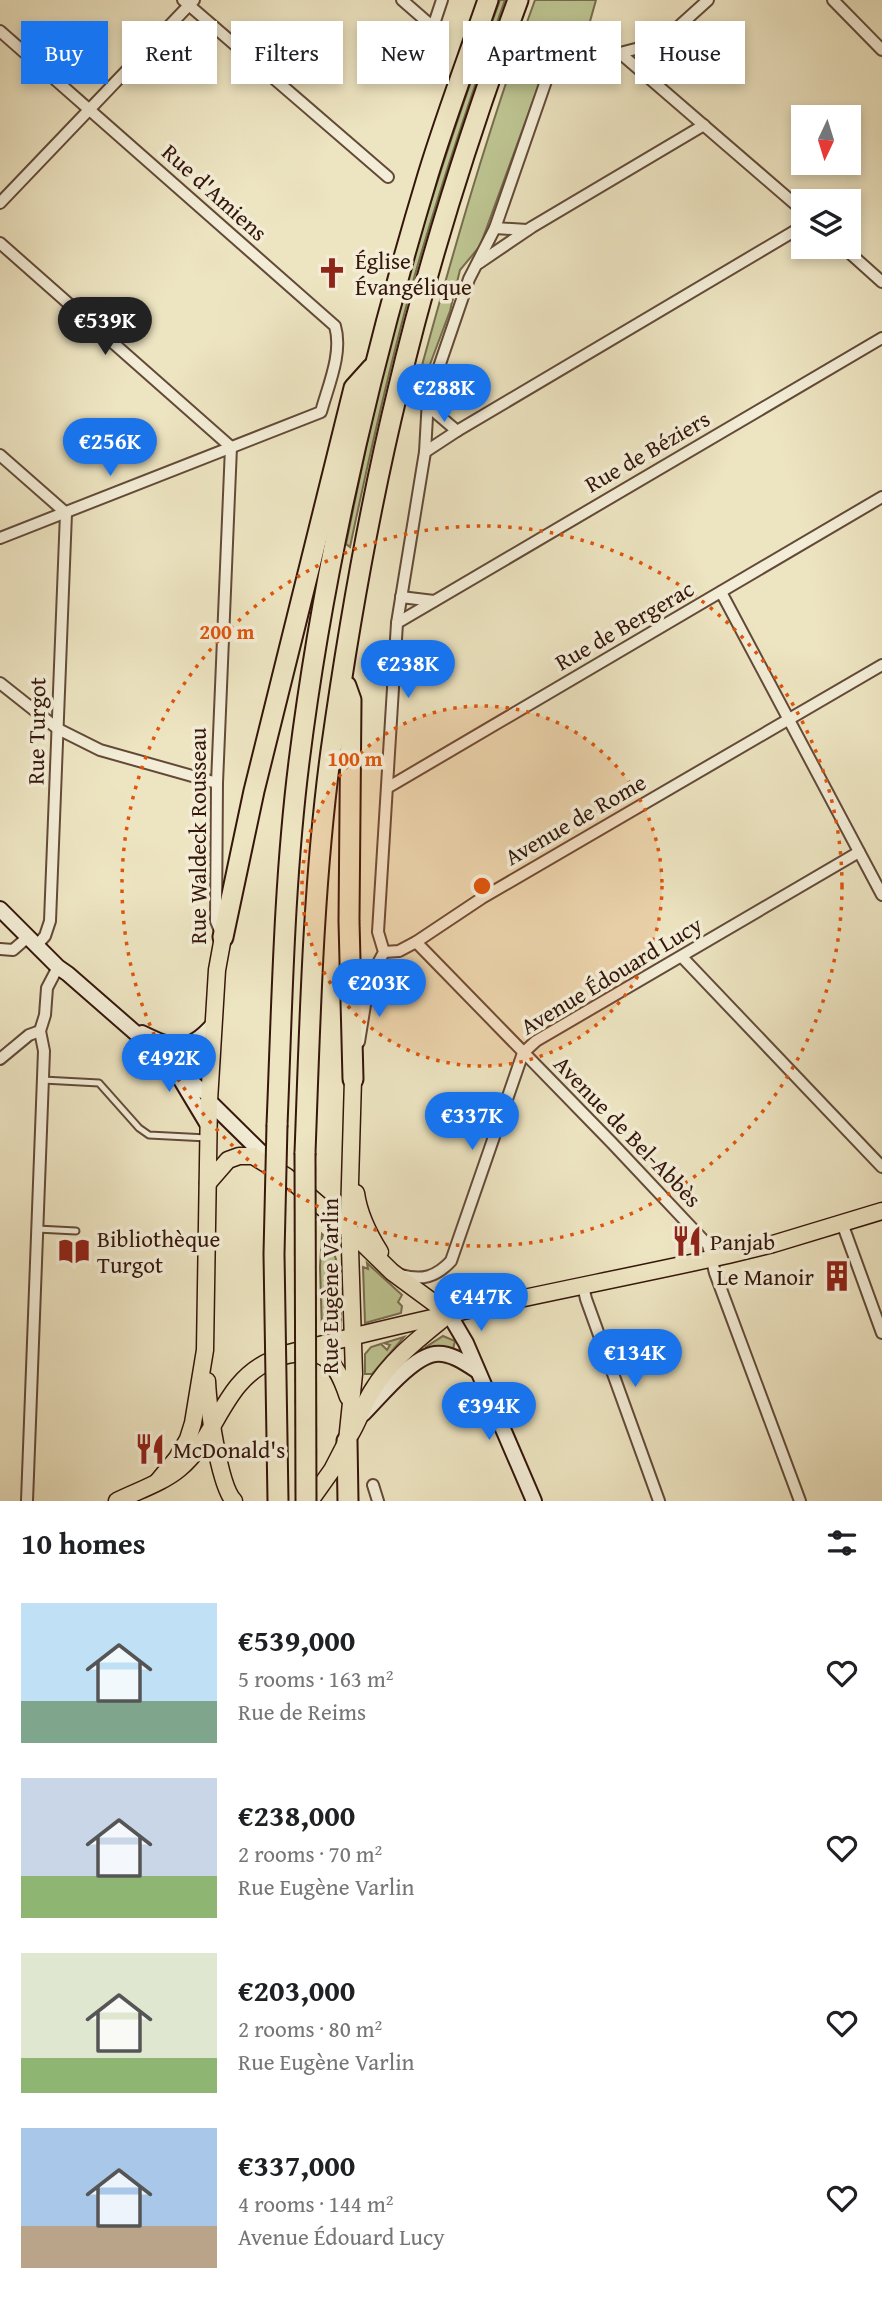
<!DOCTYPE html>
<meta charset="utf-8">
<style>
:root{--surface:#fff;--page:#f2f2f2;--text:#202124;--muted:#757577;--accent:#1a73e8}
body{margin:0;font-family:"Gentium Book Plus",serif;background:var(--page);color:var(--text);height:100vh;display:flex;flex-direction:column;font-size:26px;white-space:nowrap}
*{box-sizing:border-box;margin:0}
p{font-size:23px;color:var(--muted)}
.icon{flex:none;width:38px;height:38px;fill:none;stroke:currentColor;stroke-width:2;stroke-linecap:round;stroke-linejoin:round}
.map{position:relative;height:1501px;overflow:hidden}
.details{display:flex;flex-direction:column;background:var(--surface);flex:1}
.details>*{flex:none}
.top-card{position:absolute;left:21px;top:21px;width:840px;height:63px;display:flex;gap:14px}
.needle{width:46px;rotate:184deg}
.buttons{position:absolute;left:791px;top:105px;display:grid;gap:14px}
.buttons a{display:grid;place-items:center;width:70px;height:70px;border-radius:0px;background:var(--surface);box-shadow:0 4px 10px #0003;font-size:35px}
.price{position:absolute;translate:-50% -60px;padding:0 16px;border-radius:24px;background:var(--accent);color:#fff;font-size:23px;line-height:46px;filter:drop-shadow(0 2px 4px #0008)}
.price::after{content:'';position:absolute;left:50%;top:42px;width:21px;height:16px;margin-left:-10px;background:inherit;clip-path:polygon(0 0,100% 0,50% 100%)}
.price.active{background:#222;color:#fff}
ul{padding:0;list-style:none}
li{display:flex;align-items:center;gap:21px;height:175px;padding:0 21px}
li span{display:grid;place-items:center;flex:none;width:196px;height:140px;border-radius:0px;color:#555}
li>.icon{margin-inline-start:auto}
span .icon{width:84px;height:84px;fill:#fffc;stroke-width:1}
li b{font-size:30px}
h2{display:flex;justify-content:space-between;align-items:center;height:84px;padding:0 21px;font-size:30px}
.pill{padding:0 24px;border-radius:0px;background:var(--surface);box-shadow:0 4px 10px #0003;font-size:24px;line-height:63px}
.pill.active{background:var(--accent);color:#fff}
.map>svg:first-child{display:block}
.green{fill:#bcc390;stroke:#786c4e;stroke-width:2}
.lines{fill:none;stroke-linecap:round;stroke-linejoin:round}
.lane-casing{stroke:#634a38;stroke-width:9}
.street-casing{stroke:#634a38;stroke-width:14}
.secondary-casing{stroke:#35160b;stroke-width:18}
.primary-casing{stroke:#35160b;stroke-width:19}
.highway-casing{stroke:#35160b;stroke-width:23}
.lane{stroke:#f3edd7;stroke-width:5}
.street{stroke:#f3edd7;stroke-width:10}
.secondary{stroke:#f3edd7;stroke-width:14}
.primary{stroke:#ede4c1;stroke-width:16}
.highway{stroke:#ede4c1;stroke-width:19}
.highway-bridge-casing{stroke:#35160b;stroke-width:23;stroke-linecap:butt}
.highway-bridge{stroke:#ede4c1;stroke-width:19}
.ring{fill:none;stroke:#df560c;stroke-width:3.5;stroke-dasharray:3.5 7}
.labels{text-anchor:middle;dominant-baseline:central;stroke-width:7;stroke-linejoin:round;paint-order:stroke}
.street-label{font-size:23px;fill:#35160b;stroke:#f3edd7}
.poi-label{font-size:23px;fill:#35160b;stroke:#f3edd7;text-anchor:start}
.centre{fill:#df560c;stroke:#f3edd7;stroke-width:3.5}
.ring-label{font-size:21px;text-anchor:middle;font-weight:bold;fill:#df560c;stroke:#f3edd7;stroke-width:7;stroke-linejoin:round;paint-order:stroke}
</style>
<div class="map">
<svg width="882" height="1501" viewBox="0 0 882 1501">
<rect width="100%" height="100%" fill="#ede4c1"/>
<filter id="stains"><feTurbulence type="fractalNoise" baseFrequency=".00286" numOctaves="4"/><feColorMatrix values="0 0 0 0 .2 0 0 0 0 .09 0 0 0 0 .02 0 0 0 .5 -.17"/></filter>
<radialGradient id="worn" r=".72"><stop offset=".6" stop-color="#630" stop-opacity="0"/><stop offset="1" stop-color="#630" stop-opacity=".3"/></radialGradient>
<g class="green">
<path d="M500 0H505C472 92 441 184 414 278 389 367 369 457 350 547L346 544C363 462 379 380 402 299 430 198 464 99 500 0Z"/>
<path d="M535 0H596L587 32 551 52 480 246 460 270 450 311 423 383 415 391C451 259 488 128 535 0Z"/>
<path d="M322 1234C344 1254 340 1301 341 1329L322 1331 320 1267Z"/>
<path d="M367 1263 402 1295 398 1302 402 1306 401 1313 365 1323 363 1267 368 1269Z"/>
<path d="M443 1336 455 1341 453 1349 449 1351H427L426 1347Z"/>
<path d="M404 1337 372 1374H365V1354L371 1347 381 1344 387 1350 390 1345 384 1343Z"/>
</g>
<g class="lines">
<defs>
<g id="lane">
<path d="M43 1080 99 1083 139 1128 149 1135 207 1138"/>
<path d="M37 1229 76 1231"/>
</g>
<g id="street">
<path d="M183 0 388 177"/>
<path d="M402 0 433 27 442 0"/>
<path d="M833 0 882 50"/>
<path d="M0 31 335 326C343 353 328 386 321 412L0 538"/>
<path d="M620 53 647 46 666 38 708 0"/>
<path d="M0 203 194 0"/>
<path d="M495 228 527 230"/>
<path d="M0 243 231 447"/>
<path d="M843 247 882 282"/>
<path d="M479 263 532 227 704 125"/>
<path d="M429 407 457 431"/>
<path d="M425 452 457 431 803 226"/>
<path d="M0 455 66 513 50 921 45 936 37 945"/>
<path d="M721 592 882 895"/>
<path d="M401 597 434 601"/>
<path d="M397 623 882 338"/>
<path d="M0 683 58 729 100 750 217 783"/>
<path d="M387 788 882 497"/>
<path d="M221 933 216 921 217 783 231 447"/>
<path d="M416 942 612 1143 708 1245 715 1273 800 1501"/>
<path d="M0 949 13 950 29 936"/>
<path d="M384 952 399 951 416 942 482 898 882 665"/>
<path d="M682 957 882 1167"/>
<path d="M359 1042 369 980 384 952 378 932 397 623 425 452 428 399 469 279 495 228 555 55 620 53 803 211"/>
<path d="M0 1059 29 1035 40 1031"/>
<path d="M842 1223 882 1333"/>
<path d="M401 1275C422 1281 436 1277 451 1261L523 1053 536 1041 859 852"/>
<path d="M583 1286 586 1299 659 1501"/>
<path d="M373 1485 378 1501"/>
<path d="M27 1501 44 1051 40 1031 45 1015 47 988 58 967"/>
</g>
<g id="secondary">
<path d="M0 909 58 967 68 974 202 1091"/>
<path d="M142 1033C173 1048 187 1054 212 1026"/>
<path d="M178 1075 208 1125"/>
<path d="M209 1101 272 1163"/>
<path d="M449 1314 466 1343 534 1501"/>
<path d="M363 1414C379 1398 412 1357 435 1354 449 1352 464 1362 476 1370"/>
</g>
<g id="primary">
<path d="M208 1183 228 1160 239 1156H253L286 1176 350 1231 392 1272 449 1314"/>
<path d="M356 1193C359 1215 368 1233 380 1252"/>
<path d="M289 1353C434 1314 582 1287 728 1255L773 1244 882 1211"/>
<path d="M207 1381C208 1404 219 1486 234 1501"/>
<path d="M350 1435C359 1421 363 1405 372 1391 390 1361 417 1340 444 1318"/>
<path d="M158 1481 177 1458 188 1439 193 1423 205 1350 209 1101 217 970 223 937"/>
<path d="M117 1501C137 1491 162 1483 179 1469 218 1437 222 1381 272 1360 283 1356 290 1353 302 1354 307 1354 314 1353 319 1355 335 1360 343 1382 348 1397"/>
<path d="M310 1501 332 1470 347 1441 354 1374 349 1217 353 1079"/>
</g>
<g id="highway">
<path d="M346 686 351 700 349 921 353 1079"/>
<path d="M223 937 254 791 354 388 372 368"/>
<path d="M277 1125C282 1004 284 882 299 762 324 562 370 367 428 175 446 116 468 58 488 0"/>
<path d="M305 1153C310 1019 313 885 331 751 348 630 369 509 398 390 429 258 471 128 518 0"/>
<path d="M347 1441 348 1501"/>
</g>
</defs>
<use href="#lane" class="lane-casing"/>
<use href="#street" class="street-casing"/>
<use href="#secondary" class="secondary-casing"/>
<use href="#primary" class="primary-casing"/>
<use href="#highway" class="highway-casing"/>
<use href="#lane" class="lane"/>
<use href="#street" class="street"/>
<use href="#secondary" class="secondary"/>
<use href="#primary" class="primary"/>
<use href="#highway" class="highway"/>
<defs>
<g id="highway-bridge">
<path d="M277 1125 274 1254 278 1501"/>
<path d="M305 1153 306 1501"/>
</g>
</defs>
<use href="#highway-bridge" class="highway-bridge-casing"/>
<use href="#highway-bridge" class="highway-bridge"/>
</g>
<circle cx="482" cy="886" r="180" fill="#df560c" fill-opacity=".12"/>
<g class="ring">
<circle cx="482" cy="886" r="180"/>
<circle cx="482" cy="886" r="360"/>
</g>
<defs>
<symbol id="church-bare" viewBox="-9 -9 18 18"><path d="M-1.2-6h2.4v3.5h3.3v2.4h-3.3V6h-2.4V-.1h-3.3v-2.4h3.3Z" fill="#8f2418" stroke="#f3edd7" stroke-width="2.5" paint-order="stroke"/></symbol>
<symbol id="restaurant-bare" viewBox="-9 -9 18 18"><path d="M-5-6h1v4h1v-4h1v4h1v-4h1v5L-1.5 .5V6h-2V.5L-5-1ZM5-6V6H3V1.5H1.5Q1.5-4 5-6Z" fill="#8f2418" stroke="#f3edd7" stroke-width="2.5" paint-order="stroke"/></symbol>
<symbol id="library-bare" viewBox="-9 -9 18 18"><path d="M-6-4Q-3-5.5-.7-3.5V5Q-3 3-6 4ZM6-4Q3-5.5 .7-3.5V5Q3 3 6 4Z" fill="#8f2418" stroke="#f3edd7" stroke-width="2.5" paint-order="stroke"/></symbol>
<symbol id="building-bare" viewBox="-9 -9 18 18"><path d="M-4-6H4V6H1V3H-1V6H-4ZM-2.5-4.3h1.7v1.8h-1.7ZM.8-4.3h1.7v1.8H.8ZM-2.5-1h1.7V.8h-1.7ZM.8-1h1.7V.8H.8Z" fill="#8f2418" stroke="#f3edd7" stroke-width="2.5" paint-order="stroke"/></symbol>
</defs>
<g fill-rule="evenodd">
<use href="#church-bare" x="310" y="251" width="44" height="44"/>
<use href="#restaurant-bare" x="665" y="1219" width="44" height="44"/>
<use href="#library-bare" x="52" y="1229" width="44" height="44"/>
<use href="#building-bare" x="815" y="1254" width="44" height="44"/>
<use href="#restaurant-bare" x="128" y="1427" width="44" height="44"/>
</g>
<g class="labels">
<g class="street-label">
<text transform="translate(215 192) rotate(42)">Rue d'Amiens</text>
<text transform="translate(647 451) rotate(-30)">Rue de Béziers</text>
<text transform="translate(624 625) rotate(-30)">Rue de Bergerac</text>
<text transform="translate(36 731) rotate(-89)">Rue Turgot</text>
<text transform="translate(575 819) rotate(-30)">Avenue de Rome</text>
<text transform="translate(197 836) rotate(-90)">Rue Waldeck Rousseau</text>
<text transform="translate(611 975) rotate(-31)">Avenue Édouard Lucy</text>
<text transform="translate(628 1131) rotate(46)">Avenue de Bel-Abbès</text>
<text transform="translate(329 1286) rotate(-90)">Rue Eugène Varlin</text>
</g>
<g class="poi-label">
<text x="355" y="260">Église<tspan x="355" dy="26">Évangélique</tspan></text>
<text x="97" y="1238">Bibliothèque<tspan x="97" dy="26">Turgot</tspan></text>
<text x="710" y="1241">Panjab</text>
<text x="814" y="1276" text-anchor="end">Le Manoir</text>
<text x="173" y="1449">McDonald's</text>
</g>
</g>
<circle cx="482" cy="886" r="10" class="centre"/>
<g class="ring-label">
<text x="227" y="639">200 m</text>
<text x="355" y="766">100 m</text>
</g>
<rect width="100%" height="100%" filter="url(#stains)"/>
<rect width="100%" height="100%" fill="url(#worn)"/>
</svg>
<div class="buttons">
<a><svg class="needle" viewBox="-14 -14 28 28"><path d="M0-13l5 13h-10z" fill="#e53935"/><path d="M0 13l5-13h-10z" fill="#757577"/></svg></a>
<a><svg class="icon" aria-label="layers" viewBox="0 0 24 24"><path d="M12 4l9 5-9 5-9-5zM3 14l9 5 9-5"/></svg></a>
</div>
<b class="price active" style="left:105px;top:357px">€539K</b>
<b class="price" style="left:444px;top:424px">€288K</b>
<b class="price" style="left:110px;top:478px">€256K</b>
<b class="price" style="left:408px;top:700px">€238K</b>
<b class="price" style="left:379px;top:1019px">€203K</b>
<b class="price" style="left:169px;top:1094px">€492K</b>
<b class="price" style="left:472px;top:1152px">€337K</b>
<b class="price" style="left:481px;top:1333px">€447K</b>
<b class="price" style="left:635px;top:1389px">€134K</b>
<b class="price" style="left:489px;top:1442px">€394K</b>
<div class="top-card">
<a class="pill active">Buy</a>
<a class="pill">Rent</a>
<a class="pill">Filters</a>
<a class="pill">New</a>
<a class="pill">Apartment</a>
<a class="pill">House</a>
</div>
</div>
<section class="details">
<h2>10 homes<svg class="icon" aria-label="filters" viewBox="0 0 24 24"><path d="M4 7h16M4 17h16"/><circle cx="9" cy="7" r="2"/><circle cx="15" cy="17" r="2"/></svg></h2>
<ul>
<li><span style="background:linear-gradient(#bfe0f5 70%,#7fa58c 0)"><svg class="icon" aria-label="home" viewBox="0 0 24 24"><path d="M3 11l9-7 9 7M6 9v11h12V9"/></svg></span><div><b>€539,000</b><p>5 rooms · 163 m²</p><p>Rue de Reims</p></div><svg class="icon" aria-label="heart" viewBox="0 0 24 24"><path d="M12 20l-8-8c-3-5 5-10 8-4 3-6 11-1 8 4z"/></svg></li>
<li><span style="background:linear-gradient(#c9d6e8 70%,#8fb573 0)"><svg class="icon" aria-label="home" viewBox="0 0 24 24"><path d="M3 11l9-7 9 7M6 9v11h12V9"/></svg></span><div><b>€238,000</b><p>2 rooms · 70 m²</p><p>Rue Eugène Varlin</p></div><svg class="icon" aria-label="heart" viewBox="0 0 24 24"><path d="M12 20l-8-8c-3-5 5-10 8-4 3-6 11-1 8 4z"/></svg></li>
<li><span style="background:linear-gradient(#dfe7d0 75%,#8fb573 0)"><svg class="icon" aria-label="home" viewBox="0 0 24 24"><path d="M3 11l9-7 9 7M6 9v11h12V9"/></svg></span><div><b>€203,000</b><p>2 rooms · 80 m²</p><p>Rue Eugène Varlin</p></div><svg class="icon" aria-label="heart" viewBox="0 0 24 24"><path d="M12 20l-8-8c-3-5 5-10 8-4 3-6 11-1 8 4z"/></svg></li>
<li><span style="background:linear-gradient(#a9c7e8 70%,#b9a48a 0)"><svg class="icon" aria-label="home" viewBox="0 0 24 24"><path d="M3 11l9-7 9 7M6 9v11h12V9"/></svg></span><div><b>€337,000</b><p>4 rooms · 144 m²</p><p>Avenue Édouard Lucy</p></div><svg class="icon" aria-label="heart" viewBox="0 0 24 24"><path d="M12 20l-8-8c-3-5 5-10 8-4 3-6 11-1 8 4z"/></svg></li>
</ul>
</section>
